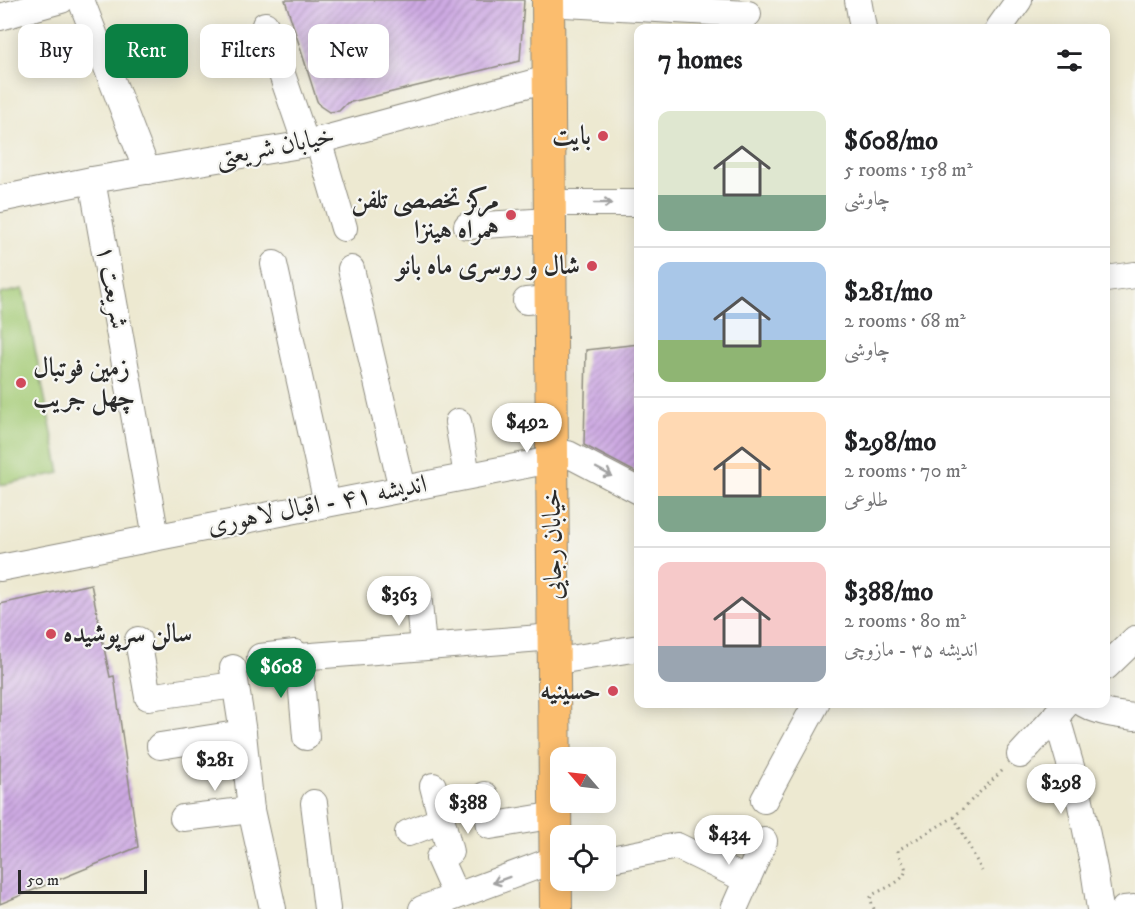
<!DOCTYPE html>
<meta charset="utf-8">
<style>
:root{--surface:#fff;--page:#f6f6f6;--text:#202124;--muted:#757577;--line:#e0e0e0;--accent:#0b8043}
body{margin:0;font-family:"IM FELL DW Pica",Amiri,serif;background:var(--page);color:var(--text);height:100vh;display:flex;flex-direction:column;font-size:22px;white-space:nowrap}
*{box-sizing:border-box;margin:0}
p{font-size:20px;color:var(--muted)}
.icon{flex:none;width:33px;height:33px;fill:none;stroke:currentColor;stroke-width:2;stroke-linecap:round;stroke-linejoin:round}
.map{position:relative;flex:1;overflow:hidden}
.drawer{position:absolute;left:634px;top:24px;width:476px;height:684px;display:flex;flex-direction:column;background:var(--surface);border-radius:12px;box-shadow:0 3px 15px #0003}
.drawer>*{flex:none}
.top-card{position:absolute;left:18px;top:24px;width:526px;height:54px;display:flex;gap:12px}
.needle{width:39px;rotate:298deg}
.tools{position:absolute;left:550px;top:747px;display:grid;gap:12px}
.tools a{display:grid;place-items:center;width:66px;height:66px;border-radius:12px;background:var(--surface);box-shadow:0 3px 15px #0003;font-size:30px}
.scale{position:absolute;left:18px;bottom:15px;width:129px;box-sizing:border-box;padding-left:6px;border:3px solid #2b2b2b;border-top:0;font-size:16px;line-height:21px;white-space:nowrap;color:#2b2b2b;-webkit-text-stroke:4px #f6f6f2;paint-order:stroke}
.price{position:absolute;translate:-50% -51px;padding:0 14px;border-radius:21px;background:#fff;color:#222;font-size:20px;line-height:39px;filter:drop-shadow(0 2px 3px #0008)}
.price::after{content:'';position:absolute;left:50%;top:36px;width:18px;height:14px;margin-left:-9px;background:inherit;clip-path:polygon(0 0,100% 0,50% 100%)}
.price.on{background:var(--accent);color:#fff}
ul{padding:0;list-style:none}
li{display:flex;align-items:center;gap:18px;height:150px;padding:0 24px}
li+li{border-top:2px solid var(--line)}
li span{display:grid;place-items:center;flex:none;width:168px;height:120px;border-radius:12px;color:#555}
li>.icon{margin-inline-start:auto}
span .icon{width:72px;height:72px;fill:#fffc;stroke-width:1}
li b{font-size:26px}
h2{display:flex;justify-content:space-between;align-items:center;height:72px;padding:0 24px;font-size:26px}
.pill{padding:0 21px;border-radius:12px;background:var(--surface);box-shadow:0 3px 15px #0003;font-size:21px;line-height:54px}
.pill.on{background:var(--accent);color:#fff}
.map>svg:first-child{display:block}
.pitch{fill:#a4cb76;stroke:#687b50;stroke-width:1.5}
.building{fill:url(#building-hatch)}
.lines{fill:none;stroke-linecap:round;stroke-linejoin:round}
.minor-casing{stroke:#8c8a7e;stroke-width:28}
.major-casing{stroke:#8c8a7e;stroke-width:34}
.path{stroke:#8c8a7e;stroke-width:3;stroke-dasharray:1.5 4.5;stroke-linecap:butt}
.minor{stroke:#fff;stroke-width:26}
.major{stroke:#fbbd6e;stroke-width:32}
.oneway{stroke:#a0a0a0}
.poi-dot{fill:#d1495b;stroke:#f6f6f2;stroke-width:2}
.labels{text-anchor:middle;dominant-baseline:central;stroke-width:4.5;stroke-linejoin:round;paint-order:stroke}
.poi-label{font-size:26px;font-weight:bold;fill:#2b2b2b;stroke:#f6f6f2;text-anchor:end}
.street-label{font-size:26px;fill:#2b2b2b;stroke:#f6f6f2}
</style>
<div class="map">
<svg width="1135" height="909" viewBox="0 0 1135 909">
<defs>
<pattern id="building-hatch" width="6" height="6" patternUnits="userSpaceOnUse" patternTransform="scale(1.5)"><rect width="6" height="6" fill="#ceaae3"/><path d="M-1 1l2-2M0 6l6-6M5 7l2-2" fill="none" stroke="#a78bb8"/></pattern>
</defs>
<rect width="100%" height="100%" fill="#f6f6f2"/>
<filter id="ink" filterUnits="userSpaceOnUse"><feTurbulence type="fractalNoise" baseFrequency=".0167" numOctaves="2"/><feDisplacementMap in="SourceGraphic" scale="12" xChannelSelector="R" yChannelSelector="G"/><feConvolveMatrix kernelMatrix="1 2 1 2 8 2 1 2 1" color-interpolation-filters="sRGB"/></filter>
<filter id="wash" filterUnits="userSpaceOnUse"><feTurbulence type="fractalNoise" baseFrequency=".008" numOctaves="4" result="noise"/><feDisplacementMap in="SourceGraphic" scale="24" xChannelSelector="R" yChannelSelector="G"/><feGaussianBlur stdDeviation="1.35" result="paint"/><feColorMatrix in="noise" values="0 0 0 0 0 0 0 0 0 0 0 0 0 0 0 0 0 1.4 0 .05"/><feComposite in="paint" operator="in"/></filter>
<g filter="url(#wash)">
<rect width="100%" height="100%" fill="#ede9d1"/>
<path class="pitch" d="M23 289 60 473 0 485V294Z"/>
<g id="blocks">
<g class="building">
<path d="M285 0H524L520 61 347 103 339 111 329 112 320 106 317 101Z"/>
<path d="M639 344V474L584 445 586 350Z"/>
<path d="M91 584 110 677 114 676 138 847 0 904V604Z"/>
</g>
</g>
</g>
<g filter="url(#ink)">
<use href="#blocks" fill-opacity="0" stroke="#8c8a7e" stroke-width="1.5"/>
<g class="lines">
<defs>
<g id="minor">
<path d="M81 0 147 171"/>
<path d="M858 0 863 28"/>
<path d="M565 4 748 14"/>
<path d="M0 17 61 0"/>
<path d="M265 25 306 144"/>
<path d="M999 28 1019 0"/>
<path d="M318 140 344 228"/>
<path d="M92 180 156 537"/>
<path d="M0 199 92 180 306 144 547 79"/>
<path d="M566 203H639"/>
<path d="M467 226 549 221"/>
<path d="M274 264 327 503"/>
<path d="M351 269 402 489"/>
<path d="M1106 279 1135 275"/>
<path d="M526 301 550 299"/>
<path d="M458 422 467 476"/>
<path d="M568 454 639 491"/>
<path d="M0 568 551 460"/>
<path d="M419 603 423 647"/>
<path d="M138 640 148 697 235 685"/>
<path d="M260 657 295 653 299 657"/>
<path d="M299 657 554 637"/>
<path d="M299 657 306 737"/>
<path d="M570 659 639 648"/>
<path d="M1106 667 1135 639"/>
<path d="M233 668 243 733 251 810 273 909"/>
<path d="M1084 704C1100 713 1117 715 1135 717"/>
<path d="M1056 715 1078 791 1094 869 1100 909"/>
<path d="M160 746 243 733"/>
<path d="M1020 755 1065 706"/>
<path d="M433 786 450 852 439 858 456 896"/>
<path d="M485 795 490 826 556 815"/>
<path d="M764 800 816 704"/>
<path d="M314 803 327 909"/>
<path d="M183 818 251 810"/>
<path d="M408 833 442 820"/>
<path d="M606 860 677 846 747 880"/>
<path d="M422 909 556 859"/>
<path d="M734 909 764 841"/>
<path d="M1124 909 1135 908"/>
</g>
<path id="major" d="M548 0 556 909"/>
</defs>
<use href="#minor" class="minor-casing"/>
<use href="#major" class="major-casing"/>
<g class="path">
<path d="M954 817 982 871"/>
<path d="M874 909 870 898 874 894C883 889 909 880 905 867 903 861 898 857 898 850L954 817 1005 768"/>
</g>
<use href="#minor" class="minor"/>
<use href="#major" class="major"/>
</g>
<defs><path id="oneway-shaft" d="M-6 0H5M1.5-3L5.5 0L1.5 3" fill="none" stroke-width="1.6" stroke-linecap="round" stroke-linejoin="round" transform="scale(1.5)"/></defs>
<g class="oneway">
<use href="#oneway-shaft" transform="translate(603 203)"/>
<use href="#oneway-shaft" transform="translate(604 472) rotate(28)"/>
<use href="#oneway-shaft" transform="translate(501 880) rotate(160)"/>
</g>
</g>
<g class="poi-dot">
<circle cx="603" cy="136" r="6"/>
<circle cx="511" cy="215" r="6"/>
<circle cx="592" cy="266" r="6"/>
<circle cx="21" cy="383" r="6"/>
<circle cx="51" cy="634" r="6"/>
<circle cx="613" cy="691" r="6"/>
</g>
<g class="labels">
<g class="poi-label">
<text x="591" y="136">بایت</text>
<text x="499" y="200">مرکز تخصصی تلفن<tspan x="499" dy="30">همراه هینزا</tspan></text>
<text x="580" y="266">شال و روسری ماه بانو</text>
<text x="33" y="368" text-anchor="start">زمین فوتبال<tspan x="33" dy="30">چهل جریب</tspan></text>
<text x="63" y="634" text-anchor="start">سالن سرپوشیده</text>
<text x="601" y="691">حسینیه</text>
</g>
<g class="street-label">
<text transform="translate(275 147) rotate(-11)">خیابان شریعتی</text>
<text transform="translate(112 287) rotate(80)">شریعت ۱</text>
<text transform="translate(317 505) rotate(-11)">اندیشه ۴۱ - اقبال لاهوری</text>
<text transform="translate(553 544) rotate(-91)">خیابان رجایی</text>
</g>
</g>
</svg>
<div class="tools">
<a><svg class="needle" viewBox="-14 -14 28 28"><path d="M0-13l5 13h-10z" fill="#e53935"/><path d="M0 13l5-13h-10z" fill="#757577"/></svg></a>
<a><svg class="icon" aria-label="locate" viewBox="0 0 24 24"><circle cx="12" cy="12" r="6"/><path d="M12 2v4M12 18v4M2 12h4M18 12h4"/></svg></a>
</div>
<div class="scale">50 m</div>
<b class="price" style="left:527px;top:454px">$492</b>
<b class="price" style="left:399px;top:627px">$363</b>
<b class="price on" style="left:281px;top:699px">$608</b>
<b class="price" style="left:215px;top:792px">$281</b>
<b class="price" style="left:1061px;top:815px">$298</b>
<b class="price" style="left:468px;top:835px">$388</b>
<b class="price" style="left:729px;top:866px">$434</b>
<div class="top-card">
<a class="pill">Buy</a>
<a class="pill on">Rent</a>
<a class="pill">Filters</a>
<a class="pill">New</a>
</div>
<section class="drawer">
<h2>7 homes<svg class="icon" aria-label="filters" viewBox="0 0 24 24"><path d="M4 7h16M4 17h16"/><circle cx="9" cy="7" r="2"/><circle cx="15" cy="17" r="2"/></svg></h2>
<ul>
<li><span style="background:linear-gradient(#dfe7d0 70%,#7fa58c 0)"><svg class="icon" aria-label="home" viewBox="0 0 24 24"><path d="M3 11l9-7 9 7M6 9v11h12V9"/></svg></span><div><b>$608/mo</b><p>5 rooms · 158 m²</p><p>چاوشی</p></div></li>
<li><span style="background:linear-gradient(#a9c7e8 65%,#8fb573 0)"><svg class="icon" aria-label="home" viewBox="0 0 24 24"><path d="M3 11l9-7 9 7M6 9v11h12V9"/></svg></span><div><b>$281/mo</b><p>2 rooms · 68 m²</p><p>چاوشی</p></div></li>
<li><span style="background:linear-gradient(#ffd9b3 70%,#7fa58c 0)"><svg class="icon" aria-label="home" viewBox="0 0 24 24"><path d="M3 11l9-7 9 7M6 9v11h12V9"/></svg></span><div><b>$298/mo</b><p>2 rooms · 70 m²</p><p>طلوعی</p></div></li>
<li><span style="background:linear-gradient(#f6c9c9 70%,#9aa5b1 0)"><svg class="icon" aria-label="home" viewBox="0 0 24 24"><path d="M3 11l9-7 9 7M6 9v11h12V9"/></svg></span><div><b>$388/mo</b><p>2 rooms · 80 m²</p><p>اندیشه ۳۵ - مازوچی</p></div></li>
</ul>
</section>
</div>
